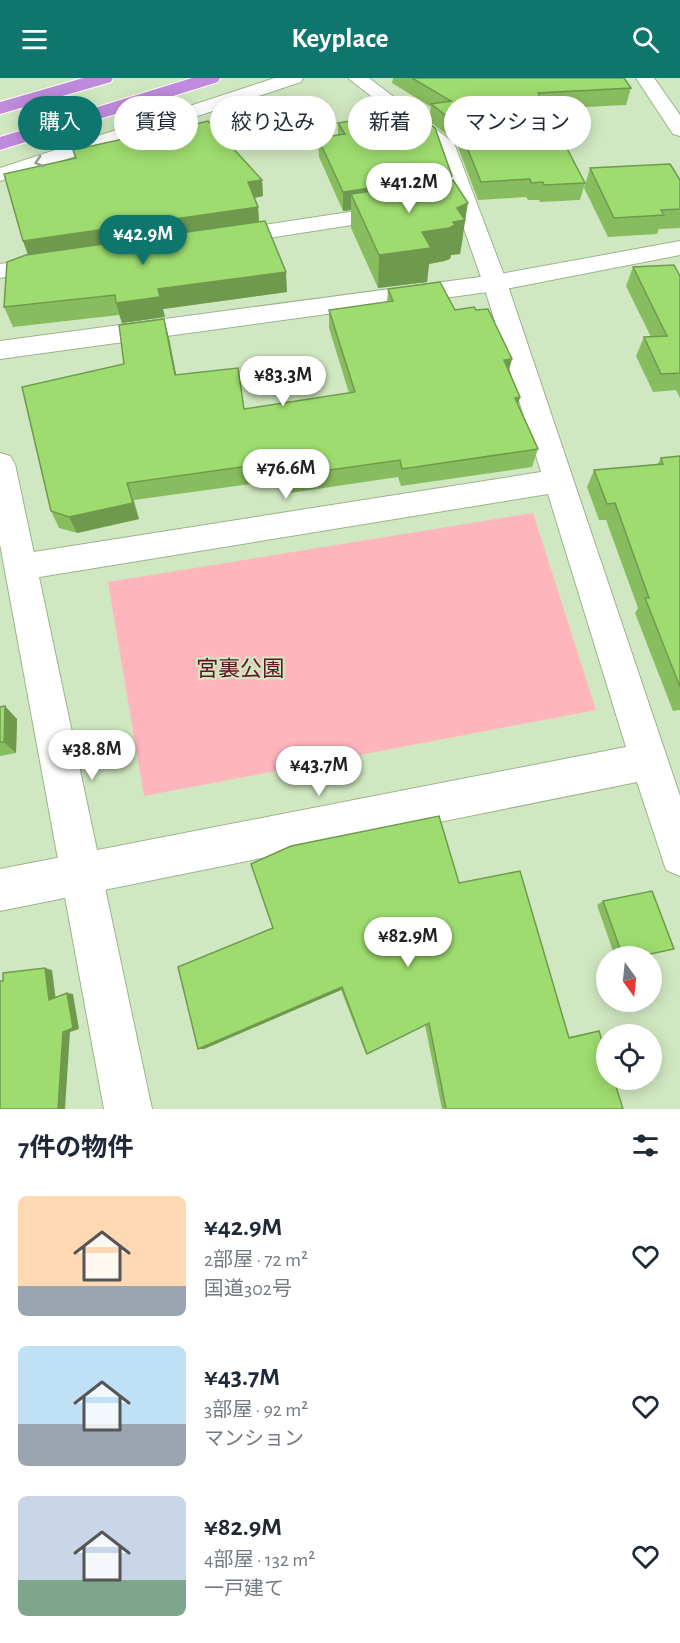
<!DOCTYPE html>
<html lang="ja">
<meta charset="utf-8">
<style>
:root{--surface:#fff;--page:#f2f2f3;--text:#1f2937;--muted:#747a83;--accent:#0f766e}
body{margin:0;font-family:"Alegreya Sans","Noto Sans JP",sans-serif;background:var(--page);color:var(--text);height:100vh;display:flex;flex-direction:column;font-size:22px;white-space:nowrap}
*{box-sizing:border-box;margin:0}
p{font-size:20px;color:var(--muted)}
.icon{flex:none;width:33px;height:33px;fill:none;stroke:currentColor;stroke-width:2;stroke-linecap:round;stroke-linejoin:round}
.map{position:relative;height:1031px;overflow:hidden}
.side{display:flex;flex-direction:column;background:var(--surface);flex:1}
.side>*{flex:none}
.guide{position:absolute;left:18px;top:18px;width:645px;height:54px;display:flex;gap:12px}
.needle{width:39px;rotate:165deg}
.tools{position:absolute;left:596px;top:868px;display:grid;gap:12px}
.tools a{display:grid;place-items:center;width:66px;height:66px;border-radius:50%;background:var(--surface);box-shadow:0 3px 15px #0003;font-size:30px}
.price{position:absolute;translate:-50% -51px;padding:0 14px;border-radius:21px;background:#fff;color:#222;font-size:20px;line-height:39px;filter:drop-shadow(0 2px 3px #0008)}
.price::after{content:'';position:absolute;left:50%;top:36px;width:18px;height:14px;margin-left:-9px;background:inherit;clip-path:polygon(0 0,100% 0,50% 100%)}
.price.on{background:var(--accent);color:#fff}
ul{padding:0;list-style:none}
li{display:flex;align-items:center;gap:18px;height:150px;padding:0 18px}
li span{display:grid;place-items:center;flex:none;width:168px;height:120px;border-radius:9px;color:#555}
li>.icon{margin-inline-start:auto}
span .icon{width:72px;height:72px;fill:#fffc;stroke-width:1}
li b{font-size:26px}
h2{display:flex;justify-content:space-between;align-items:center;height:72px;padding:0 18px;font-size:26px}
.tag{padding:0 21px;border-radius:27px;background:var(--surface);box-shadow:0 3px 15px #0003;font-size:21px;line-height:54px}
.tag.on{background:var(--accent);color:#fff}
header{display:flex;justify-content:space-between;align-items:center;height:78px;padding:0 18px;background:var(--accent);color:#fff;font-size:27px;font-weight:700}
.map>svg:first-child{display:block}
.green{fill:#ffb5bc}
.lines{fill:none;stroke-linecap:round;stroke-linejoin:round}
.street-casing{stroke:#9cb38d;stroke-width:2}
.secondary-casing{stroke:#9cb38d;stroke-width:2}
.highway-casing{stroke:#fff;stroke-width:2}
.street{fill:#fff;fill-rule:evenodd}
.secondary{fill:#fff;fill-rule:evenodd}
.highway{fill:#c08add;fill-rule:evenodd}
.wall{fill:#88bd5f}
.shaded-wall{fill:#6f9a4e}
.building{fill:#9edc6f;stroke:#6f9a4e;stroke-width:1.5}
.oneway{stroke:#989c95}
.labels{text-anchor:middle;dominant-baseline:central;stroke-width:4.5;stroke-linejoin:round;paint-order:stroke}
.park-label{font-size:22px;fill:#621325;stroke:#d0e8c1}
</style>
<header><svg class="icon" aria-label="menu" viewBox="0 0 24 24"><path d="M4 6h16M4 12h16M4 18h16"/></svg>Keyplace<svg class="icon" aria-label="search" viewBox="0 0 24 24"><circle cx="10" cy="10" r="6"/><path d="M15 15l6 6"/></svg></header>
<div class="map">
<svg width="680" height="1031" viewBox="0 0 680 1031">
<rect width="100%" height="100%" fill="#d0e8c1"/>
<path class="green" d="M533 435 596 632 144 718 108 504Z"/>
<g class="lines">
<defs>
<g id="street">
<path d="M275 0H303L301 4 0 103V90Z"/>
<path d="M348 0H369L454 65 507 205 680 718V798L666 792 637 704 0 833V791L626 669 548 416 21 502 10 498 5 489 10 480 21 476 541 394 483 205 435 68Z"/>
<path d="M395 127 403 129 406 134 403 139 224 167 216 165 212 160 216 155 224 153Z"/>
<path d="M51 178 59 180 63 185 59 190 0 200V186Z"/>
</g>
<g id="secondary">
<path d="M636 0H654L680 37V58L673 56Z"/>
<path d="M680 163V177L495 213 0 281V263L495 197Z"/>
<path d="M0 375 10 378 15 386 152 1031H104L0 466Z"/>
</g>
<g id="highway">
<path d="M83 0H113L111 4 0 36V24Z"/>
<path d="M192 0H220L218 4 0 72V59Z"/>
</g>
</defs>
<use href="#street" class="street-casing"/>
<use href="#secondary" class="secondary-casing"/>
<use href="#highway" class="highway-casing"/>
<use href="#street" class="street"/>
<use href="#secondary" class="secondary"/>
<use href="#highway" class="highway"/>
</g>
<g class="wall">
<path d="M393 0H624L631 10 626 27 546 31 585 105 580 122 540 124 539 122H528L526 119 478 122 456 64 429 43 431 29 392 5Z"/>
<path d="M370 35 452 102 463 159 460 176 451 177 450 181 444 183 429 186 427 204 378 210 351 150V132L343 133 319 79 318 60 338 57V45L370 39Z"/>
<path d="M142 59 262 102 263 118 254 120 258 129 259 143 287 214 163 231 165 239 122 245 119 237 13 249 4 229 28 177 23 163 75 80 73 72Z"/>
<path d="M590 90 680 102V150L659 151 657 156 608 159 584 110Z"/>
<path d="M633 189 680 198V320L676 312 653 314 636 278 644 259H651L626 208Z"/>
<path d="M388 211 455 232 509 294 520 319 518 326 538 371 532 389 401 408 398 399 283 416 280 402 134 422 139 441 77 455 59 450 51 433 124 286 169 260 176 297 244 331 349 315 329 250V232L387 224Z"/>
<path d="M680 378V632L673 633 635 535 638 530 606 442H599L587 409 594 392 657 387 661 380Z"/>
<path d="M0 629 17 641 16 675 0 678Z"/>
<path d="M459 805 568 959 599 953 623 1031H442L425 947 366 976 341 912 204 971Z"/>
<path d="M603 823 674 871 640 879H615L597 827Z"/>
</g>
<g class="shaded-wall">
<path d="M452 98 450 117 351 116V132L343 133V114Z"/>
<path d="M262 102 263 118 249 121 248 104Z"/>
<path d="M468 125 460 176 451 177 450 181 444 183 429 186 427 204 378 210 379 177 422 154 453 144 457 130Z"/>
<path d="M258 129 259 145 29 179 23 163Z"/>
<path d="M286 194 287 214 163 231 165 239 122 245 116 225 158 211Z"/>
<path d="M164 241 169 260 180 316 175 297Z"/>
<path d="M512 281 507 300 504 282Z"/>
<path d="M520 319 515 337V320Z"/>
<path d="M127 405 139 441 77 455 69 439Z"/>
<path d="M5 628 17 641 16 675 4 664Z"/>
<path d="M45 890 52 892 56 923 49 922Z"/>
<path d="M342 909 341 912 204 971H198Z"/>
<path d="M67 915 73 916 79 951 70 954 65 1031H58L63 954Z"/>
</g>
<g class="building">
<path d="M412 0H624L631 10 538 15 585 105 544 107 543 104 531 105 530 101 481 104 458 47 431 26 451 23Z"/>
<path d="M406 28 435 50 452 98 343 114 318 60 345 56 338 45 374 39 370 35Z"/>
<path d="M208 43 262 102 248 104 258 129 23 163 4 96 76 80 73 72 141 57 142 59Z"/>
<path d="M670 86 680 102V131L661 132 664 137 614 140 590 90Z"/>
<path d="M453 102 468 125 457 130 465 142 453 144 455 147 449 150 422 154 431 170 379 177 351 116Z"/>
<path d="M265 143 286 194 158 211 160 219 116 225 115 217 4 229 7 184 26 177Z"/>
<path d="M674 187 680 198V295L661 296 644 259 667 258 633 189Z"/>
<path d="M440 204 455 232 474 229 476 232 488 231 512 281 504 282 520 319 515 320 538 371 402 391 400 382 281 399 278 384 127 405 133 425 69 439 51 433 22 309 124 286 119 247 164 241 175 297 238 290 244 331 355 314 329 232 393 223 388 211Z"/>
<path d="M680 378V609L645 520H649L615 425 607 426 594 392 663 386 661 380Z"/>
<path d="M5 628 4 664H0V629Z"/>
<path d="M439 738 459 805 520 793 569 960 599 953 606 976V1002H614L623 1031H446L429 945 367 976 342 909 198 971 178 889 273 850 251 786 291 768Z"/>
<path d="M652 813 674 871 636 879H623L603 823Z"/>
<path d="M45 890 49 922 67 915 73 950 63 954 58 1031H0V903H3V895Z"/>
</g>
<defs><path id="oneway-chevron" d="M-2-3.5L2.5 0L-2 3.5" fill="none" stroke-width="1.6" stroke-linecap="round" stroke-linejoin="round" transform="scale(1.5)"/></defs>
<use class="oneway" href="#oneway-chevron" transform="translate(39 84) rotate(162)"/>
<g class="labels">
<g class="park-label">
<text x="240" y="591">宮裏公園</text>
</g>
</g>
</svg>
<div class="tools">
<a><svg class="needle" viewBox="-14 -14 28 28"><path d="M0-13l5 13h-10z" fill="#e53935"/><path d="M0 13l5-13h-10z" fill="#747a83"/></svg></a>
<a><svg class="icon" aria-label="locate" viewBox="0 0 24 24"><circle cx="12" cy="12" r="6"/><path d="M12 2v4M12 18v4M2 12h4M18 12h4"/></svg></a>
</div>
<b class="price" style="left:409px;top:136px">¥41.2M</b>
<b class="price on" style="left:143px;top:188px">¥42.9M</b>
<b class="price" style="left:283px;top:329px">¥83.3M</b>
<b class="price" style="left:286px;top:422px">¥76.6M</b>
<b class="price" style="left:92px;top:703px">¥38.8M</b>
<b class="price" style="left:319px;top:719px">¥43.7M</b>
<b class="price" style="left:408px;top:890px">¥82.9M</b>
<div class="guide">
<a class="tag on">購入</a>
<a class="tag">賃貸</a>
<a class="tag">絞り込み</a>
<a class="tag">新着</a>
<a class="tag">マンション</a>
</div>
</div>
<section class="side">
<h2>7件の物件<svg class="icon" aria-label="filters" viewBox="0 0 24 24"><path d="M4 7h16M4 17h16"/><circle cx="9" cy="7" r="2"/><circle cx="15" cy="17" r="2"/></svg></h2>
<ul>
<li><span style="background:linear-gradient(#ffd9b3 75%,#9aa5b1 0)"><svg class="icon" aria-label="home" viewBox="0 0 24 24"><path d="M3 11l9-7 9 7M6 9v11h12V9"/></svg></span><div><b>¥42.9M</b><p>2部屋 · 72 m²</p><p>国道302号</p></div><svg class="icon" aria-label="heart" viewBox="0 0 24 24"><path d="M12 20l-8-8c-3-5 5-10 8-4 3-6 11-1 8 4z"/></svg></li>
<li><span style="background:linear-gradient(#bfe0f5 65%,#9aa5b1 0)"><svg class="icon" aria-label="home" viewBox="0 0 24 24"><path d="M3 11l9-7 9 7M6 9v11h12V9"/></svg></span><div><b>¥43.7M</b><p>3部屋 · 92 m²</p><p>マンション</p></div><svg class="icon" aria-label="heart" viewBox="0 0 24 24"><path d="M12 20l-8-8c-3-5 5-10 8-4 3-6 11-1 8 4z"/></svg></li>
<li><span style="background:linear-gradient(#c9d6e8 70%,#7fa58c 0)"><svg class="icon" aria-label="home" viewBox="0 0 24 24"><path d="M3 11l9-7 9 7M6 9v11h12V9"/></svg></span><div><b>¥82.9M</b><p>4部屋 · 132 m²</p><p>一戸建て</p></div><svg class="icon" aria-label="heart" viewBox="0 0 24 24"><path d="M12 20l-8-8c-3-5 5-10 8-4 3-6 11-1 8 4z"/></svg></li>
</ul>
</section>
